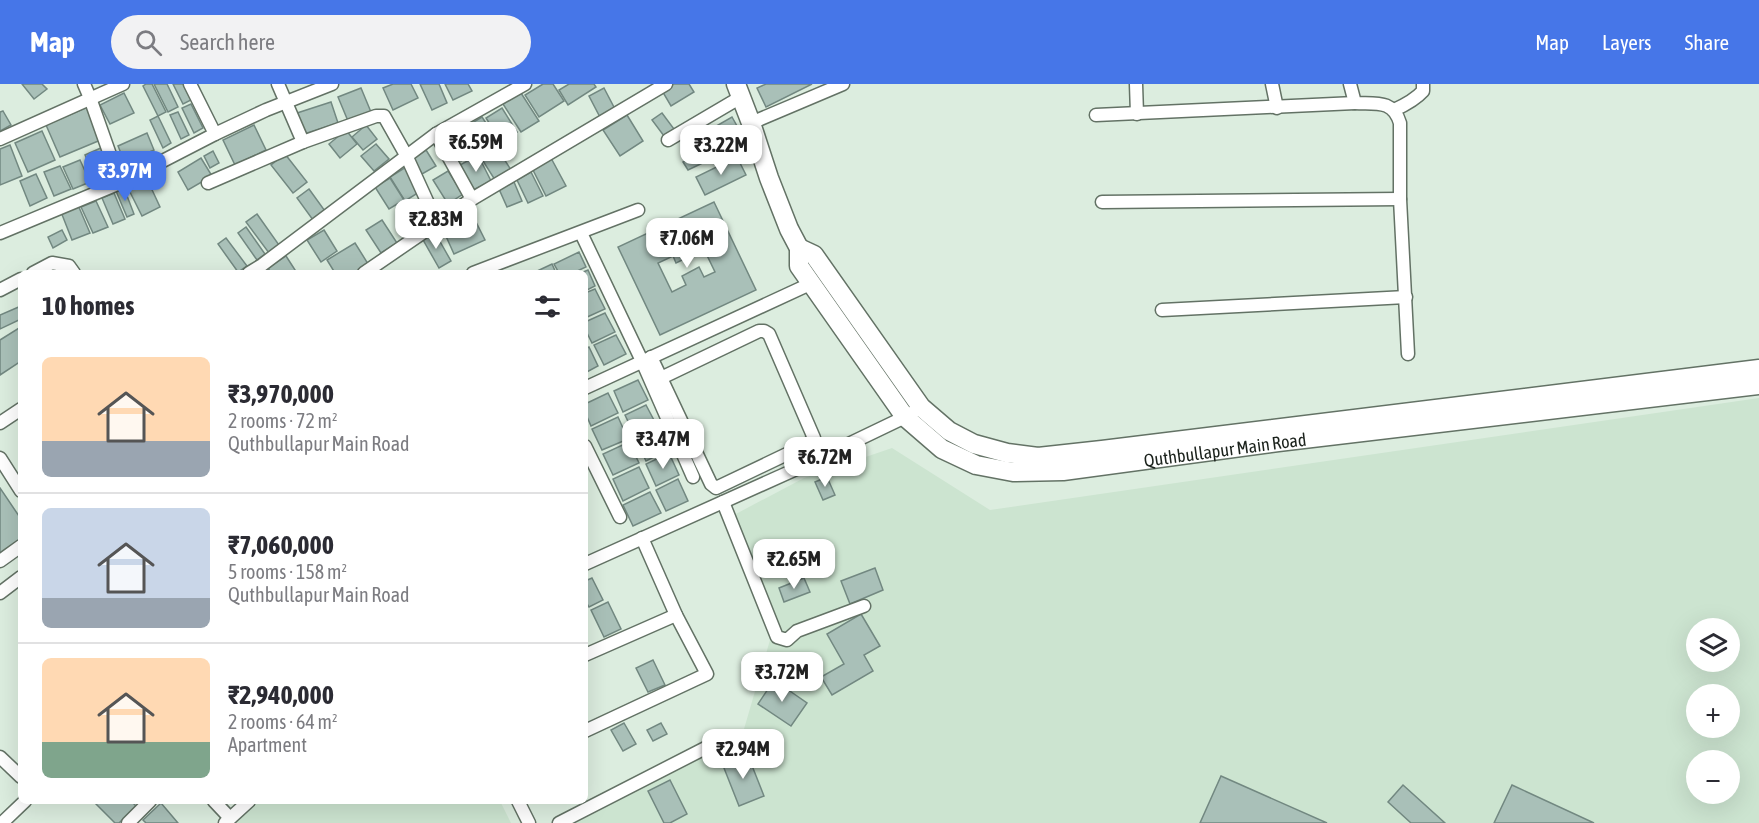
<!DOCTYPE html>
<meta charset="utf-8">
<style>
:root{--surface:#fff;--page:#f2f2f3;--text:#2b2b33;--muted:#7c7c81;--line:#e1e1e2;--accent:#4676e8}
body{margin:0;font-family:"Asap Condensed",sans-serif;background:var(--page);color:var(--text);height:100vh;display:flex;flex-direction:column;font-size:22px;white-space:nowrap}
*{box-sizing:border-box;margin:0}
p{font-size:20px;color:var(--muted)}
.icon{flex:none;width:33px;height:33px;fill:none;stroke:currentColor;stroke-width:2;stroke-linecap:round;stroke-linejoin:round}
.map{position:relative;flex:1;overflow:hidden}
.drawer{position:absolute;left:18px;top:186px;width:570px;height:534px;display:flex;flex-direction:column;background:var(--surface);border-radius:9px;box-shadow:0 6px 24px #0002}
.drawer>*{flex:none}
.controls{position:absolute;left:1686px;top:534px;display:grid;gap:12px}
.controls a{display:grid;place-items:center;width:54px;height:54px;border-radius:50%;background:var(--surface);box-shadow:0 6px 24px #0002;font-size:30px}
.price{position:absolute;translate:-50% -51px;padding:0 14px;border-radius:12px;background:#fff;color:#222;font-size:20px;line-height:39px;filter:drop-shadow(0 2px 3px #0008)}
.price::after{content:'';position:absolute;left:50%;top:36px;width:18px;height:14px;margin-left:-9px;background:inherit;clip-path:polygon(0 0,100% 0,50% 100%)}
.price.selected{background:var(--accent);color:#fff}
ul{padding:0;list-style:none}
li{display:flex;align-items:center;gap:18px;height:150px;padding:0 24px}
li+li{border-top:2px solid var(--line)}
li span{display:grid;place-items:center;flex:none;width:168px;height:120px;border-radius:9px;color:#555}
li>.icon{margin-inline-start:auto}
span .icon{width:72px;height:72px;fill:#fffc;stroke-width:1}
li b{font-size:26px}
h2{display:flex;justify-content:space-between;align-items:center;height:72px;padding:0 24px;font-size:26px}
header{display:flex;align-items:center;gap:36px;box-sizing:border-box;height:84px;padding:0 30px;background:var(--accent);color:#fff}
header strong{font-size:28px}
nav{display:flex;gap:33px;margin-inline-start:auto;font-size:21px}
.search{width:420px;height:54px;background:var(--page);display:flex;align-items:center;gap:15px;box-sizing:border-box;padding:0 21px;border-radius:33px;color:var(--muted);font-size:22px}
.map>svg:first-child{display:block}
.built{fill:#cce4d0;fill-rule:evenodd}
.building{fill:#a9c0b8;stroke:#728881;stroke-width:1.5;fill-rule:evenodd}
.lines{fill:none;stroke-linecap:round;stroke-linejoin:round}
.street-casing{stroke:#637265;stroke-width:15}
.secondary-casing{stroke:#637265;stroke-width:21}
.street{stroke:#fff;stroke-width:12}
.secondary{stroke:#fff;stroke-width:18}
.labels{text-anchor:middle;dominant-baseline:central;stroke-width:5;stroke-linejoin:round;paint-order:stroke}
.street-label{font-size:18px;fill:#1b221c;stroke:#dceddf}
</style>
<header>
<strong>Map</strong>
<div class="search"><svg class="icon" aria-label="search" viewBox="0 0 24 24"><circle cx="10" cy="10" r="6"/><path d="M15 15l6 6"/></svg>Search here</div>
<nav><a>Map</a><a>Layers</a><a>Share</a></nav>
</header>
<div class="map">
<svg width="1759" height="739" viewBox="0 0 1759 739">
<rect width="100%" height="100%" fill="#dceddf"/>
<g class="built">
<path d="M1759 314V739H551L744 645 770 556 732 432 804 394 892 364 990 426ZM1696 544H1730V578H1696ZM1696 610H1730V644H1696ZM1696 676H1730V710H1696Z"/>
<path d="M252 717H500L511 739H231Z"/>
</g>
<g class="building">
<path d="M22 0H42L47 5 34 15Z"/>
<path d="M146 0H152L166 28 158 32 143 2Z"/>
<path d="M154 0H167L178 23 168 28Z"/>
<path d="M173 0H186L193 15 183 20Z"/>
<path d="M393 0H411L418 14 393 26 383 4Z"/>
<path d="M420 0H439L447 19 432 26Z"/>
<path d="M445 0H468L472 7 453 16Z"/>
<path d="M543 0H553L564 17 539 33 525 11Z"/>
<path d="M569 0H594L596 3 568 21 559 6Z"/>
<path d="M669 0H689L694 8 671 22 661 5Z"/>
<path d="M766 0H812L766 23 757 4Z"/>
<path d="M361 4 371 28 348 37 338 13Z"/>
<path d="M604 4 617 29 602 37 589 12Z"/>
<path d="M124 9 134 29 110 40 100 21Z"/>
<path d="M521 9 539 37 521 48 503 20Z"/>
<path d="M331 18 338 39 304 50 297 29Z"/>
<path d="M191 20 203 44 194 49 182 24Z"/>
<path d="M90 22 103 55 60 73 46 41Z"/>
<path d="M502 24 517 48 501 58 486 34Z"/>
<path d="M3 27 11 41 0 47V28Z"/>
<path d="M178 28 189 51 181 55 170 31Z"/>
<path d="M662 29 674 45 664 52 652 36Z"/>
<path d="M627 31 643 57 620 72 603 46Z"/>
<path d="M158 32 171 59 163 64 150 36Z"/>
<path d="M482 33 499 59 484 69 467 42Z"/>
<path d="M732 33 737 42 709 59 704 49Z"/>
<path d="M254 41 266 66 235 81 223 56Z"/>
<path d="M366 41 377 55 363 66 352 53Z"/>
<path d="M465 42 479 65 461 77 446 54Z"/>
<path d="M346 46 357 60 340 74 329 60Z"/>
<path d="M42 47 55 76 28 88 15 59Z"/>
<path d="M147 49 154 66 125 79 118 62Z"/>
<path d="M376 60 389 75 374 87 361 72Z"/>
<path d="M10 61 22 92 0 101V65Z"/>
<path d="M103 63 113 84 94 92 85 71Z"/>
<path d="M426 66 436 82 422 90 412 75Z"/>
<path d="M213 67 219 79 210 84 204 72Z"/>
<path d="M499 67 511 86 495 96 483 77Z"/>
<path d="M702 68 707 77 688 86 683 78Z"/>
<path d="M285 70 307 98 293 109 271 81Z"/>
<path d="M478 71 491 97 473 106 460 81Z"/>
<path d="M737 73 746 91 705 111 696 93Z"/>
<path d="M201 74 212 92 188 106 178 88Z"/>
<path d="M551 74 566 102 546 112 532 84Z"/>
<path d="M80 76 90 98 73 105 63 83Z"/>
<path d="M60 82 71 105 54 112 44 88Z"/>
<path d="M406 83 421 107 405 117 390 93Z"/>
<path d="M448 87 463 110 448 120 433 96Z"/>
<path d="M531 88 543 112 528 119 517 96Z"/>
<path d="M36 90 47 114 30 122 20 97Z"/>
<path d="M390 94 404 116 389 125 375 103Z"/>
<path d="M147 95 160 123 142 132 128 104Z"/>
<path d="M514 98 522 117 507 123 499 105Z"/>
<path d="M124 104 134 130 127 133 116 107Z"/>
<path d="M309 105 325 127 313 136 297 114Z"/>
<path d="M114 109 125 135 113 140 102 114Z"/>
<path d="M96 117 108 143 93 149 81 123Z"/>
<path d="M714 118 756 206 660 251 618 163ZM701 159 715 188 704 193 699 183 682 192 686 201 672 208 658 179 673 172 676 179 697 169 693 162Z"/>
<path d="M78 121 90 149 72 156 61 128Z"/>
<path d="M257 130 279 161 269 169 246 138Z"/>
<path d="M382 136 397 159 381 169 366 146Z"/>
<path d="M475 136 485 156 454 170 445 150Z"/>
<path d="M246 143 265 170 257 176 238 149Z"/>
<path d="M62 146 67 156 53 164 48 153Z"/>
<path d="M324 146 337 167 321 178 307 156Z"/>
<path d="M434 147 451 177 439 184 422 154Z"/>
<path d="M226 154 247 182 238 188 218 160Z"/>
<path d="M355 159 370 183 361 189H335L327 176Z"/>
<path d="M579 168 586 183 573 189H559L554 180Z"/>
<path d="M286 172 297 189H271L268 184Z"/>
<path d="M552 180 556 189H533Z"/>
<path d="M588 186 595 202 585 207V189H581Z"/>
<path d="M595 205 605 225 585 234V209Z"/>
<path d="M21 222V235L0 245V231Z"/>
<path d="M605 229 615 248 592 259 585 245V238Z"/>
<path d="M19 244 21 247V277L0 291V256Z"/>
<path d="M616 251 626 270 604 281 594 261Z"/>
<path d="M589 263 598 282 585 289V265Z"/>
<path d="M638 296 648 316 623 328 614 307Z"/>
<path d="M608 309 618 329 591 342 585 328V320Z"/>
<path d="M646 321 657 342 635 352 625 331Z"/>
<path d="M618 333 628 355 602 366 592 345Z"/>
<path d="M658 345 668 366 646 377 636 356Z"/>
<path d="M629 358 639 379 613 391 603 370Z"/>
<path d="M669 369 679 391 656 402 646 380Z"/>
<path d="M639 383 649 404 623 417 613 395Z"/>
<path d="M827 393 835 411 823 416 815 398Z"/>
<path d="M678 395 688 417 666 427 656 406Z"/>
<path d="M0 404 21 435V457L0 471Z"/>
<path d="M650 408 661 429 633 442 623 421Z"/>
<path d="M875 484 883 506 850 520 841 497Z"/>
<path d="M592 494 603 516 589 523 585 516V497Z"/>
<path d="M804 494 810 508 784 518 779 504Z"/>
<path d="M608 518 621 545 604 553 591 526Z"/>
<path d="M861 530 880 562 864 571 873 587 832 611 821 593 844 580 827 550Z"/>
<path d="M653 576 665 601 648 608 636 584Z"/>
<path d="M774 596 807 619 791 642 758 620Z"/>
<path d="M624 639 636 660 623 667 611 646Z"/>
<path d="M661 639 667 650 653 657 647 646Z"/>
<path d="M747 669 764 712 739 722 722 679Z"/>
<path d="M1221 692 1327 739H1200Z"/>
<path d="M670 696 687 730 670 739H664L648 707Z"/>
<path d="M1403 701 1445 739H1411L1388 718Z"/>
<path d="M1512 701 1594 739H1494Z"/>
<path d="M93 717H131L136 722 119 739H115Z"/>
<path d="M161 719 178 739H146L143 736Z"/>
</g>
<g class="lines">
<defs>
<g id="street">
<path d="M84 0 90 14 120 99"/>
<path d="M190 0 215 50"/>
<path d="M1136 0 1137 30"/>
<path d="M1272 0 1277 24"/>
<path d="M1350 0 1355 19C1375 20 1393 15 1400 39V115L1408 270"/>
<path d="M1394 26C1405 21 1415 16 1423 7V0"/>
<path d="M1096 31 1355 19"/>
<path d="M751 39 843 0"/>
<path d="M436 50 472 115"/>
<path d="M0 55 123 0"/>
<path d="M668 56 741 13"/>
<path d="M303 58 376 32H384L406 71 437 139"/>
<path d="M208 99 303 58 278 0"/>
<path d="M1102 118 1400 115"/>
<path d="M0 149 120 99 215 50 266 26 332 0"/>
<path d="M581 149 642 277 693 393"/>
<path d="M33 189 52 179 69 182 74 189"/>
<path d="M249 189 262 181 436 50 525 0"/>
<path d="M364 189 472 115 666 0"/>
<path d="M473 189 638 126"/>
<path d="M0 206 21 195"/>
<path d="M1162 226 1406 213"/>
<path d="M651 273 661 294 711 400 716 404 808 360 814 354 769 250 764 247H759L661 294"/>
<path d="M585 304 810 200"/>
<path d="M0 339 21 325"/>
<path d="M585 362 620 433"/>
<path d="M0 374 21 407"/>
<path d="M723 418 777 553 787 556 797 547 864 522"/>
<path d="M0 477 21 462"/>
<path d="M585 480 803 382 905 333 921 323"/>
<path d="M0 509 21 493"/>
<path d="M585 571 676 531"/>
<path d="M585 647 707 590 676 531 642 454"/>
<path d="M0 673 21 693"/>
<path d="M214 717 230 734"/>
<path d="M518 717 529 739"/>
<path d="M2 739 25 717"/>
<path d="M128 739 150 717"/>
<path d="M225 739 249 717"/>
<path d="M559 739 723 655"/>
</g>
<g id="secondary">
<path id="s1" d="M736 0 751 39 769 94 789 145 799 164V182L905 333 942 365 976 381 1013 388 1063 387 1278 358 1759 301"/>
<path d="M799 164 814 171 921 323 949 347 974 360 1007 369 1038 373 1102 366 1759 285"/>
</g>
</defs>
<use href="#street" class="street-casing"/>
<use href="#secondary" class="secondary-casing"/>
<use href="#street" class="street"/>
<use href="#secondary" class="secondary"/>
</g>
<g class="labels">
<g class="street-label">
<text stroke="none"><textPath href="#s1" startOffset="716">Quthbullapur Main Road</textPath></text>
</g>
</g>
</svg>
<div class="controls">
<a><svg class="icon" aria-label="layers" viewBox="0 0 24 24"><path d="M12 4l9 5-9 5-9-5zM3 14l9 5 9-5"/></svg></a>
<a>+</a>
<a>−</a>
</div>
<b class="price" style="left:476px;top:89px">₹6.59M</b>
<b class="price" style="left:721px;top:92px">₹3.22M</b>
<b class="price selected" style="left:125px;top:118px">₹3.97M</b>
<b class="price" style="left:436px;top:166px">₹2.83M</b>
<b class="price" style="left:687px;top:185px">₹7.06M</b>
<b class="price" style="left:663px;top:386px">₹3.47M</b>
<b class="price" style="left:825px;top:404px">₹6.72M</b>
<b class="price" style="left:794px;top:506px">₹2.65M</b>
<b class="price" style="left:782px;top:619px">₹3.72M</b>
<b class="price" style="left:743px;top:696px">₹2.94M</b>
<section class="drawer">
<h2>10 homes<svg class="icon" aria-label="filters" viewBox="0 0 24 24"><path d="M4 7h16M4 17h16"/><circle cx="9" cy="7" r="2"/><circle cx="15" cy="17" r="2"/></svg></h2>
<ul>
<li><span style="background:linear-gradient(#ffd9b3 70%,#9aa5b1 0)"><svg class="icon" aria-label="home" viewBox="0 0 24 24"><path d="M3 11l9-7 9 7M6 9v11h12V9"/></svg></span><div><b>₹3,970,000</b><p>2 rooms · 72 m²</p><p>Quthbullapur Main Road</p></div></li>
<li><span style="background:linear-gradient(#c9d6e8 75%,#9aa5b1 0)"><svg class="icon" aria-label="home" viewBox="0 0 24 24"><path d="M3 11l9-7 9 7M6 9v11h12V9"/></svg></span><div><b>₹7,060,000</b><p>5 rooms · 158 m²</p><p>Quthbullapur Main Road</p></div></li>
<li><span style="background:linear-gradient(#ffd9b3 70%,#7fa58c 0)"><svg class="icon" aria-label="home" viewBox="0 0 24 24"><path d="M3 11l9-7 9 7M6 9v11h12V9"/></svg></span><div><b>₹2,940,000</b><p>2 rooms · 64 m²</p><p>Apartment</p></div></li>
</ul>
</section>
</div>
